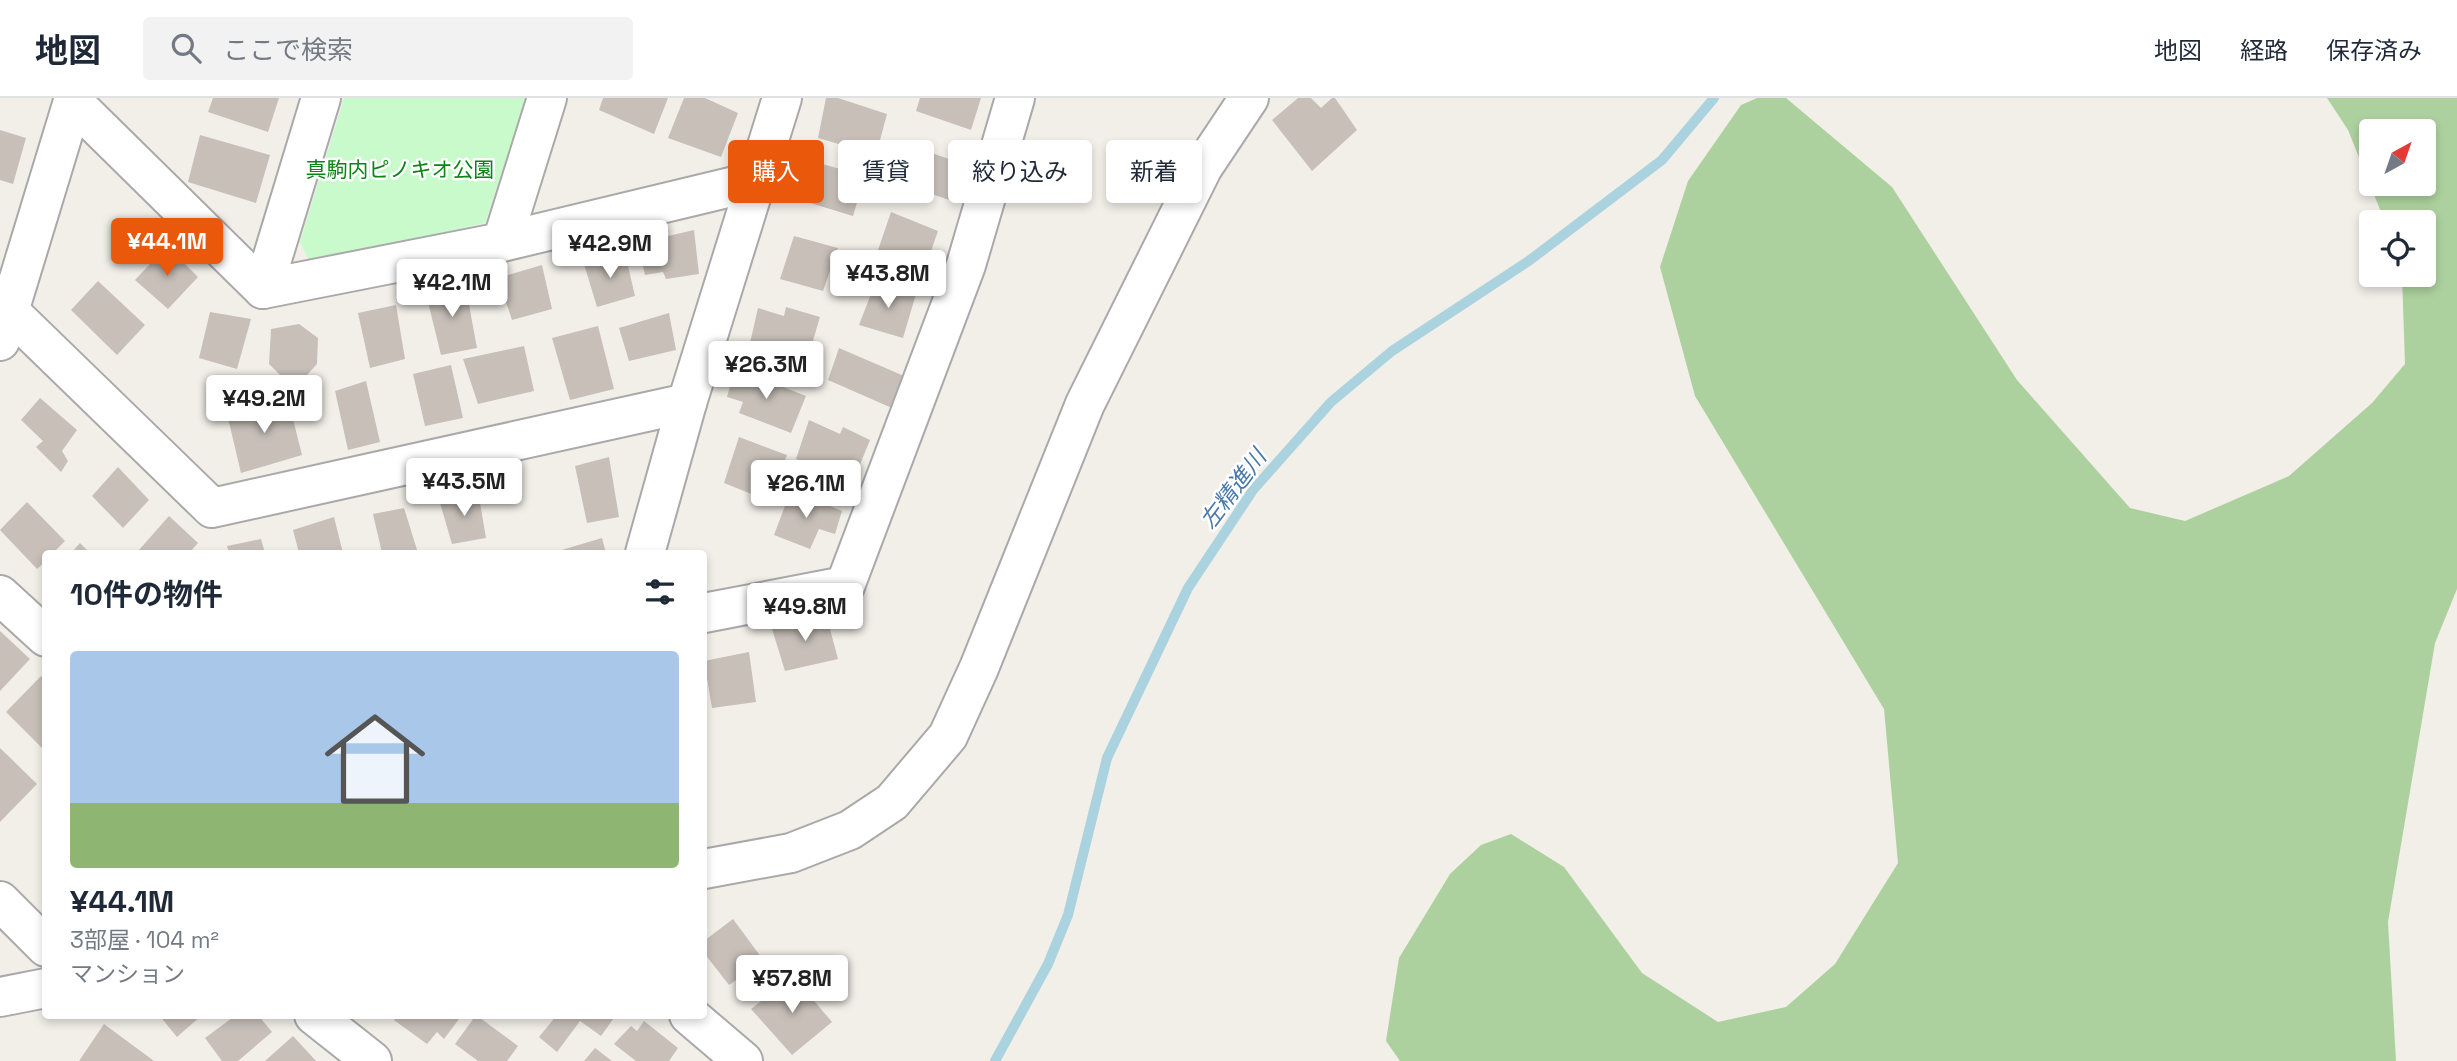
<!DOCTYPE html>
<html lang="ja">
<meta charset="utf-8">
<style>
:root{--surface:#fff;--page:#f2f2f3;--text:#1f2937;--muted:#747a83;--line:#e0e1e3;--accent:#ea580c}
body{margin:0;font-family:"Space Grotesk","Noto Sans JP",sans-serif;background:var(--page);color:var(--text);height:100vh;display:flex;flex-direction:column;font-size:26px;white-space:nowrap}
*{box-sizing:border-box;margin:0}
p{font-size:23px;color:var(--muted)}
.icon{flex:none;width:38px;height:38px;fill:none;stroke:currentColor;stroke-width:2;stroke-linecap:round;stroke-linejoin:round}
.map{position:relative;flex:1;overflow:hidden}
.sheet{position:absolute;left:42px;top:452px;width:665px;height:469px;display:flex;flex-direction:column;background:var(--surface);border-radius:7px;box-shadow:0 4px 10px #0003}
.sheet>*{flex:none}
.top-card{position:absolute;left:728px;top:42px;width:665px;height:63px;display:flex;gap:14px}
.needle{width:46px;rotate:40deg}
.buttons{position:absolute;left:2359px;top:21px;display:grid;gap:14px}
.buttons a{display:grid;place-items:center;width:77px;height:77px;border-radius:7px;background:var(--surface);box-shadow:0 4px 10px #0003;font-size:35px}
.price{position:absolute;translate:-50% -60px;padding:0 16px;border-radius:7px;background:#fff;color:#222;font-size:23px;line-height:46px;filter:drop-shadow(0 2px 4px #0008)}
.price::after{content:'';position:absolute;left:50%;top:42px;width:21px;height:16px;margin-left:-10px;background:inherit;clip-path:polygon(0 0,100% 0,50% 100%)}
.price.selected{background:var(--accent);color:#fff}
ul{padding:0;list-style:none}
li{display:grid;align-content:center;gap:14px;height:371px;padding:0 28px}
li+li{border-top:2px solid var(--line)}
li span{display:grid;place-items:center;height:217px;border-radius:7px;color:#555}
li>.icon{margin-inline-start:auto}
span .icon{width:126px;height:126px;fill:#fffc;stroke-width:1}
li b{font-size:30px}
h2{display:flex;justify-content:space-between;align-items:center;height:84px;padding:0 28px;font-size:30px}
.tag{padding:0 24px;border-radius:7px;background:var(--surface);box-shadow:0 4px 10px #0003;font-size:24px;line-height:63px}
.tag.selected{background:var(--accent);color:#fff}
header{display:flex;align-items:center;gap:42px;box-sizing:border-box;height:98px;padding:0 35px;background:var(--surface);border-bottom:2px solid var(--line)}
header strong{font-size:33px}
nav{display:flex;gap:38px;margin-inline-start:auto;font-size:24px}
.search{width:490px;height:63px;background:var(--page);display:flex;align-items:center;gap:18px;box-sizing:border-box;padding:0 24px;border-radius:7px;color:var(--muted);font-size:26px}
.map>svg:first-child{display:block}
.forest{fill:#add19e;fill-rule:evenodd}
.park{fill:#c8facc}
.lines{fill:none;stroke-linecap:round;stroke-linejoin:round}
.stream{stroke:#aad3df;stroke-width:10}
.building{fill:#c7bfb8}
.street-casing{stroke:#a9a9a9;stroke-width:42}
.street{stroke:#fff;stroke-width:38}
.labels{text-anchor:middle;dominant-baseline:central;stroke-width:5;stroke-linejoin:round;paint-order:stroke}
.park-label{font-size:21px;fill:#0c8416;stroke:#fff}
.water-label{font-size:23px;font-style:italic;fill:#4a7aab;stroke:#fff}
</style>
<header>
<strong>地図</strong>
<div class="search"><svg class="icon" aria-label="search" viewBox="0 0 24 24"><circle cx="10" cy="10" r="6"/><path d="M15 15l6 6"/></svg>ここで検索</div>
<nav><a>地図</a><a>経路</a><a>保存済み</a></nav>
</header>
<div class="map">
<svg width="2457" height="963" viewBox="0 0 2457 963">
<rect width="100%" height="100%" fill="#f2efe9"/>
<path class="forest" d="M1757 0H1786L1892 89 2017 282 2130 410 2185 423 2289 378 2372 305 2405 266 2402 177H2424V124H2385L2348 32 2327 0H2457V491L2435 545 2388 824 2396 963H1400L1386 943 1399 860 1450 776 1481 747 1511 736 1564 769 1642 875 1718 924 1786 909 1835 866 1898 765 1884 611 1695 298 1660 169 1688 83 1741 7ZM2371 33H2424V86H2371Z"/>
<path class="park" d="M344 0H526L485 125 310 165 300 144Z"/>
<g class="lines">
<path class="stream" d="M995 963 1048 866 1068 817 1107 660 1188 490 1253 392 1331 304 1392 253 1530 162 1662 62 1714 0"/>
</g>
<g class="building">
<path d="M213 0H279L268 34 208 14Z"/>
<path d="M603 0H668L654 36 599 12Z"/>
<path d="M684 0H705L738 15 721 59 668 40Z"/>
<path d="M826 0H838L887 16 876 57 818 40Z"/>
<path d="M920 0H981L971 32 916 13Z"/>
<path d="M1298 0H1311L1321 10 1332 0H1335L1357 32 1312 73 1272 22Z"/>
<path d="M0 32 26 40 13 86 0 82Z"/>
<path d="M200 37 270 57 256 105 188 84Z"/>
<path d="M896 43 955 63 952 103 882 79Z"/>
<path d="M794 58 865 78 853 118 807 104 809 90 789 84Z"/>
<path d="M891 114 938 133 923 176 876 158Z"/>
<path d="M694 132 699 176 666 181 663 174 645 177 638 145Z"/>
<path d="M794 138 838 150 823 193 780 181Z"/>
<path d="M167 148 198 179 168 211 135 182Z"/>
<path d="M625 155 635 198 597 209 584 166Z"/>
<path d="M542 167 552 211 512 222 498 180Z"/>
<path d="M98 183 145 227 117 257 71 212Z"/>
<path d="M876 183 916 196 903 240 859 227Z"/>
<path d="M465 185 477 250 441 257 426 196Z"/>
<path d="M396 207 405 261 370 270 358 215Z"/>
<path d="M786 209 820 219 806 266 750 245 758 210 784 218Z"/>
<path d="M210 214 251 221 237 271 199 260Z"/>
<path d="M669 215 676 252 629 263 619 230Z"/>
<path d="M299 226 318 240 317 266 294 291 269 266 271 231Z"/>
<path d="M598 228 614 291 570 302 552 240Z"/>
<path d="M524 248 534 293 478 306 463 261Z"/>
<path d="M839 250 904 278 892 310 828 282Z"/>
<path d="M451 267 463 320 425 328 413 276Z"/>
<path d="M735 270 806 298 791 335 739 315 743 304 727 299Z"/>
<path d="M366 283 380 344 348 352 335 293Z"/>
<path d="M40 300 77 332 62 353 68 363 61 374 36 349 43 343 21 322Z"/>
<path d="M288 301 302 357 241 375 227 316Z"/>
<path d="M809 322 840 336 843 329 870 342 854 381 796 361Z"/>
<path d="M739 339 787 357 769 403 724 385Z"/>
<path d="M609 359 619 419 587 425 575 368Z"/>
<path d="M118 369 149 402 123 430 92 398Z"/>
<path d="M791 392 842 413 835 436 819 431 810 451 774 437Z"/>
<path d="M478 393 486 440 452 446 440 405Z"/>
<path d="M27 404 65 443 53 455H46V463L37 471 0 432Z"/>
<path d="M404 410 418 455H382L373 416Z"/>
<path d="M169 418 198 445 189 455H143L139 452Z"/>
<path d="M334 419 343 455H299L293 432Z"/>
<path d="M602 440 606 455H556L555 454Z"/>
<path d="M261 441 265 455H229L227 448Z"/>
<path d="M80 445 90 455H71Z"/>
<path d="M826 516 838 561 785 573 772 531Z"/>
<path d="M0 533 30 561 0 593Z"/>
<path d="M749 554 756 604 712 610 704 563Z"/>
<path d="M41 578 46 582V654L6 614Z"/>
<path d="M0 650 37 686 0 724Z"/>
<path d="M733 821 764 863 729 887 704 855V843Z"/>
<path d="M793 878 832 924 792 957 751 911Z"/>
<path d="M159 917H202L177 939Z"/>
<path d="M236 917H258L272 934 238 963H222L205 940Z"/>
<path d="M398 917H462L444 941 437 934 427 946 394 922Z"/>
<path d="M476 917 518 948 507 963H478L455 946Z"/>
<path d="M557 917H616L601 938 580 923 557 954 539 939Z"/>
<path d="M644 923 678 950 669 963H636L614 946 631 928 637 933Z"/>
<path d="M104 926 154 963H79Z"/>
<path d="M293 938 316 963H265Z"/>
<path d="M595 950 612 963H584Z"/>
</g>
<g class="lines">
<defs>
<g id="street">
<path d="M73 4 263 191 502 144 756 83"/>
<path d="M502 144 547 0"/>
<path d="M263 191 321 0"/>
<path d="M10 214 212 410 687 305"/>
<path d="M0 243 74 0"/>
<path d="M645 455 687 305 782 0"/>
<path d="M0 497 46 539"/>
<path d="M704 515 845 488 966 167 1015 0"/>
<path d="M704 771 791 755 850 732 892 704 948 638 979 570 1085 306 1203 69 1249 0"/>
<path d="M0 803 46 849"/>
<path d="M0 899 46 890"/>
<path d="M314 917 372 963"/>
<path d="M689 917 743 963"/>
</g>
</defs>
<use href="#street" class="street-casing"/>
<use href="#street" class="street"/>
</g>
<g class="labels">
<g class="park-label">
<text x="400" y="71">真駒内ピノキオ公園</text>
</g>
<g class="water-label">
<text transform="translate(1233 391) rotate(-53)">左精進川</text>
</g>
</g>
</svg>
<div class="buttons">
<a><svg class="needle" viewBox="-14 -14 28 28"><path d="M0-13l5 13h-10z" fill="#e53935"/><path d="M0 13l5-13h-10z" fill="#747a83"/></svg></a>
<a><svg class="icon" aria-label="locate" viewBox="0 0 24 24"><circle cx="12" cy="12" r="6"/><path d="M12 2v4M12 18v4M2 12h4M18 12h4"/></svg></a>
</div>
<b class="price selected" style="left:167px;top:180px">¥44.1M</b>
<b class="price" style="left:610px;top:182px">¥42.9M</b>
<b class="price" style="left:888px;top:212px">¥43.8M</b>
<b class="price" style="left:452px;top:221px">¥42.1M</b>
<b class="price" style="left:766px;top:303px">¥26.3M</b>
<b class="price" style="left:264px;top:337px">¥49.2M</b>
<b class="price" style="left:464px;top:420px">¥43.5M</b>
<b class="price" style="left:806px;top:422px">¥26.1M</b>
<b class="price" style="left:805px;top:545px">¥49.8M</b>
<b class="price" style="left:792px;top:917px">¥57.8M</b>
<div class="top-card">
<a class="tag selected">購入</a>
<a class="tag">賃貸</a>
<a class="tag">絞り込み</a>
<a class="tag">新着</a>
</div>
<section class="sheet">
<h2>10件の物件<svg class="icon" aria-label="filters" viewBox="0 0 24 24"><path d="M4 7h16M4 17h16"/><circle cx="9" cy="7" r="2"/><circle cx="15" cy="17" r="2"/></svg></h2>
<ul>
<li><span style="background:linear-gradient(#a9c7e8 70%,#8fb573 0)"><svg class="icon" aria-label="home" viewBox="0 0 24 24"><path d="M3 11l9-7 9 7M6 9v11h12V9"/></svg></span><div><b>¥44.1M</b><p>3部屋 · 104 m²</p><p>マンション</p></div></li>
</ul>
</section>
</div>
